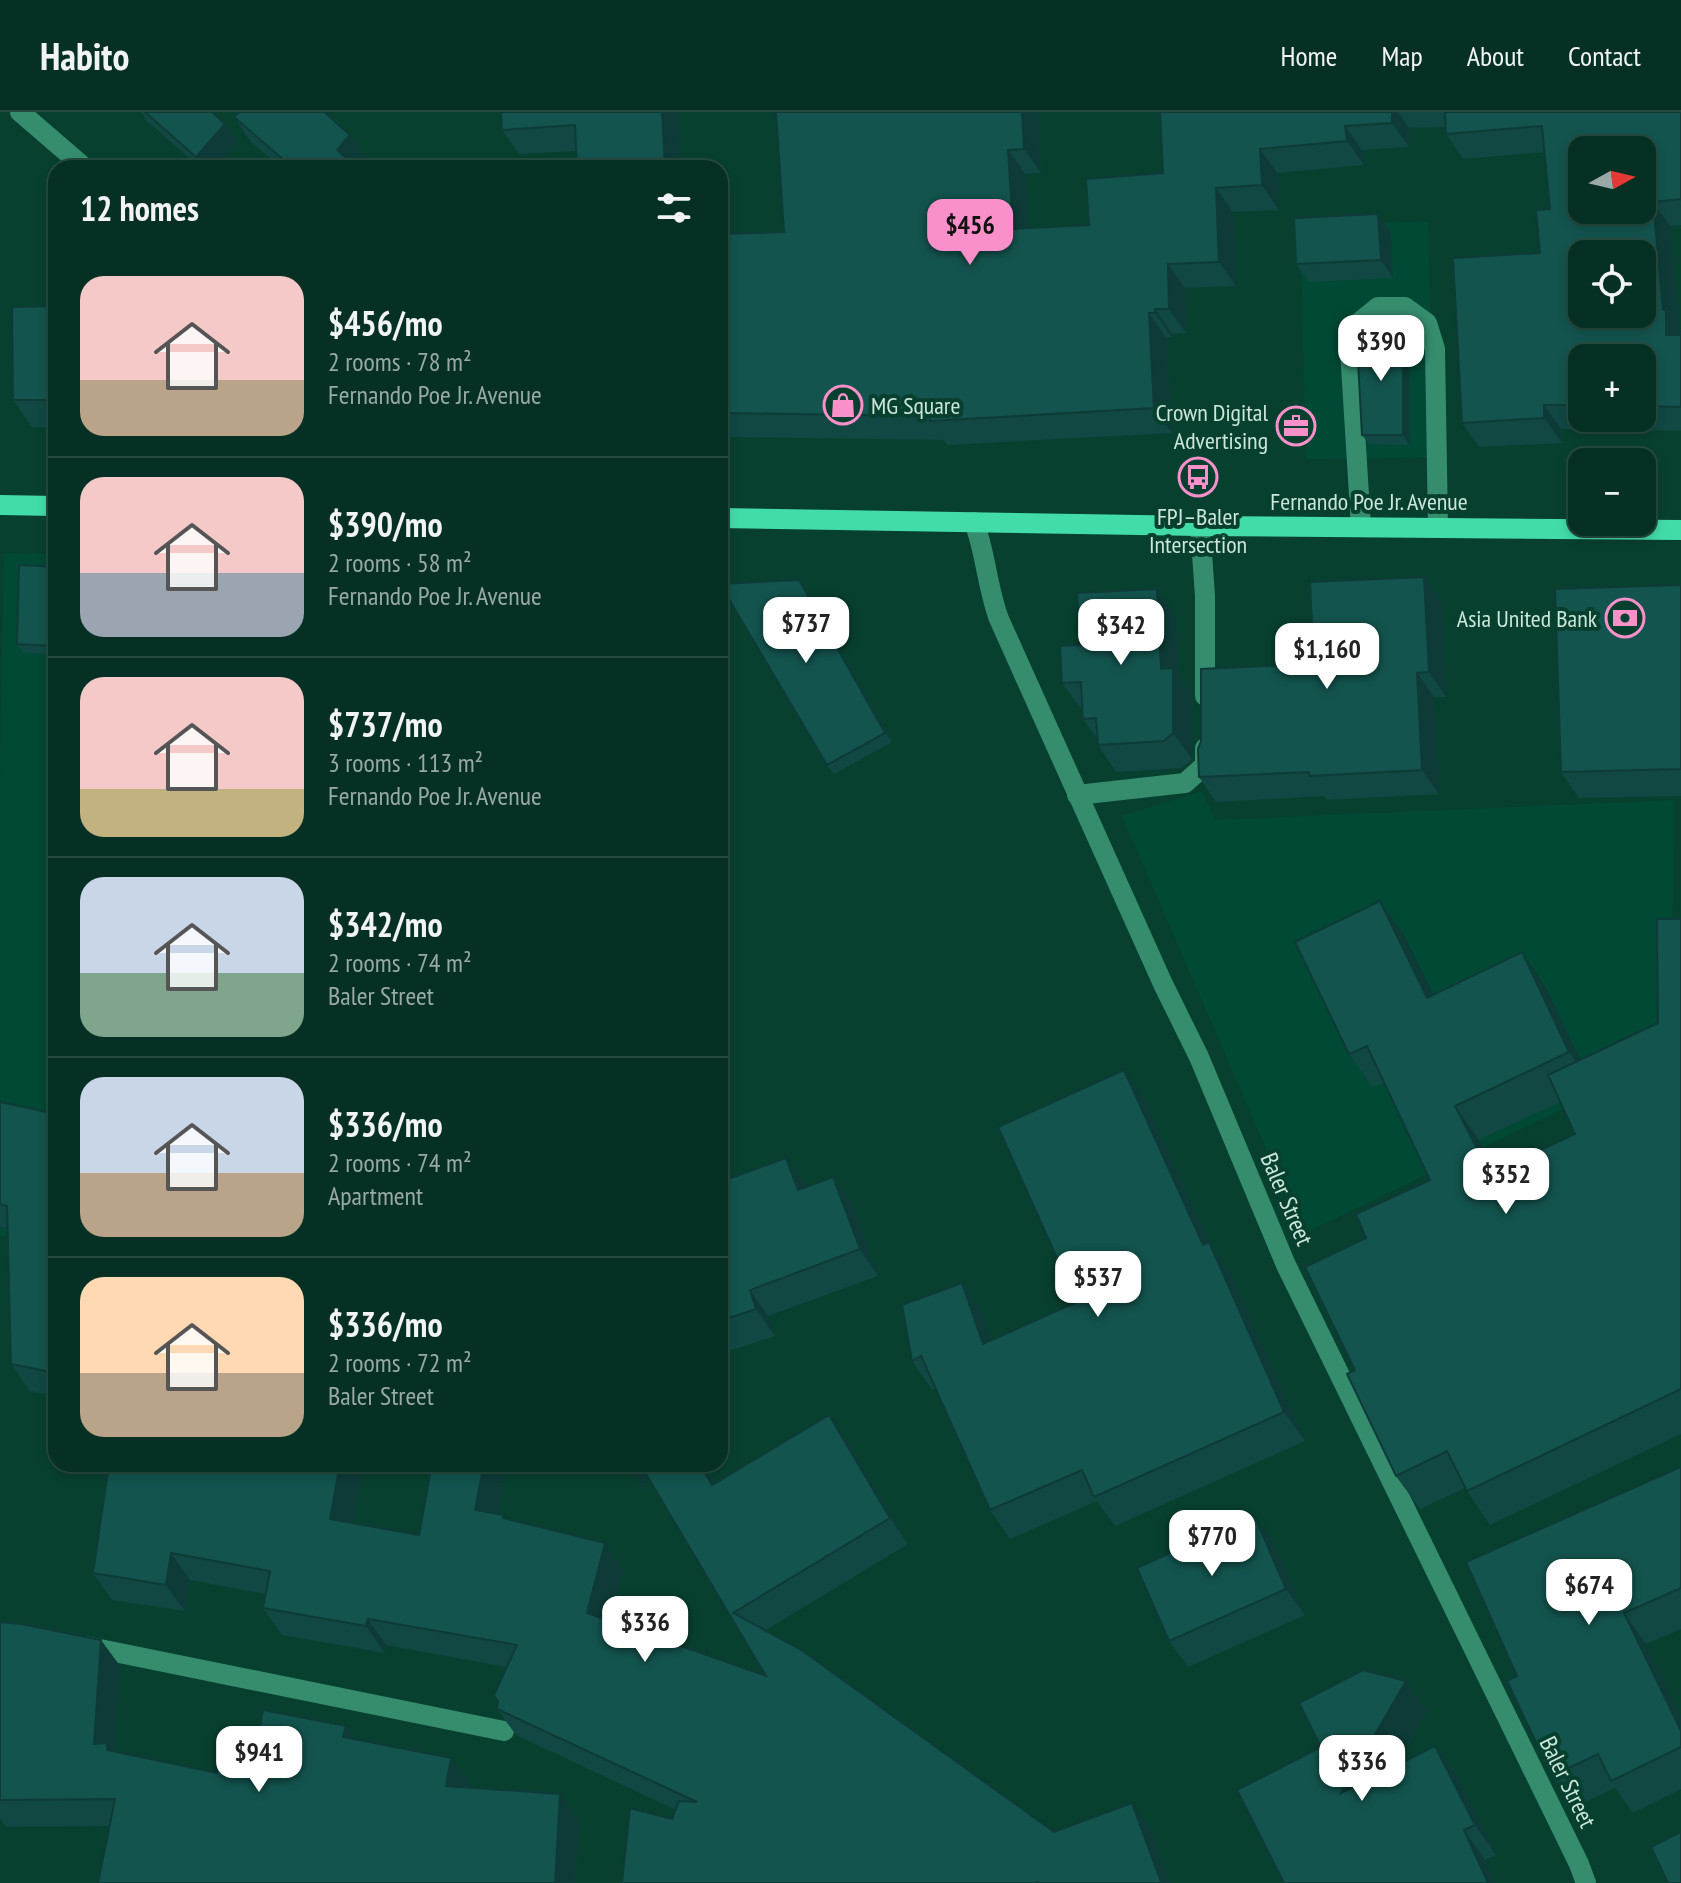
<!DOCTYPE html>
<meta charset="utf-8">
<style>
:root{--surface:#063023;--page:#0f382b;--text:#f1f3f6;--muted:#98a9a6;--line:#274b41;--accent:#f990ca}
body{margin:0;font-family:"PT Sans Narrow",sans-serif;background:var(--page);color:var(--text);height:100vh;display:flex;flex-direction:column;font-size:30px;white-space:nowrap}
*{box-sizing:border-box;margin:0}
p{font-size:26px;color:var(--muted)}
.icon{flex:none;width:44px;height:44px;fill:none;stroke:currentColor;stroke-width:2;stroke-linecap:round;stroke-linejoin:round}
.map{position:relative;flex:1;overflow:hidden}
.details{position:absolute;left:48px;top:48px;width:680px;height:1312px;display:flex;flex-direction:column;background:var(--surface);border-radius:24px;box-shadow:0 4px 12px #0003,0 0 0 2px var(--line)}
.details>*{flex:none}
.needle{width:52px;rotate:82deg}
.buttons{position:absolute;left:1568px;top:24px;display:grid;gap:16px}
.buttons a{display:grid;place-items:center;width:88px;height:88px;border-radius:16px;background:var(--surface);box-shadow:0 4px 12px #0003,0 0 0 2px var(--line);font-size:40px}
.price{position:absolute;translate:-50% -68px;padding:0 18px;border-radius:16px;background:#fff;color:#222;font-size:26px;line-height:52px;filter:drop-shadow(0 2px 4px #0008)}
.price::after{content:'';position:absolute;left:50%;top:48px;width:24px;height:18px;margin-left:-12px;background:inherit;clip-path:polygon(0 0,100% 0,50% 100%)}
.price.current{background:var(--accent);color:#111}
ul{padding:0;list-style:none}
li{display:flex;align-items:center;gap:24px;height:200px;padding:0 32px}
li+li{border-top:2px solid var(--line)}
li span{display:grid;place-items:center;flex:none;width:224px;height:160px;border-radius:24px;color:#555}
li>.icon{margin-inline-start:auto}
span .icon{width:96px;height:96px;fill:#fffc;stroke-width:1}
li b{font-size:34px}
h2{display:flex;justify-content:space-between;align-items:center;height:96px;padding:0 32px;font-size:34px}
header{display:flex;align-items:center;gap:48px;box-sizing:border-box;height:112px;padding:0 40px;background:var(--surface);border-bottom:2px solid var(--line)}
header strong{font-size:38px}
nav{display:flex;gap:44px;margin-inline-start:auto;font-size:28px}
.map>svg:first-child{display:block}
.built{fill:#004934}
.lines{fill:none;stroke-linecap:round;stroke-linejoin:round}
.minor{stroke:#358d6e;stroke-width:20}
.major{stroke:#42dca9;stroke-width:20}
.wall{fill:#114843;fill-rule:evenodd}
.shaded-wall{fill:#0e3b37}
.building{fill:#14544e;stroke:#0e3b37;stroke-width:2;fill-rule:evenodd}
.labels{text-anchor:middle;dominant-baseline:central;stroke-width:8;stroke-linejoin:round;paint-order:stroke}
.poi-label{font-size:24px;fill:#cbe6da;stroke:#08402f;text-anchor:end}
.street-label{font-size:24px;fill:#cbe6da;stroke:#08402f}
</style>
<header>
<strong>Habito</strong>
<nav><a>Home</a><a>Map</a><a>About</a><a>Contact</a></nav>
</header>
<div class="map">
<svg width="1681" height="1771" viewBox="0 0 1681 1771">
<rect width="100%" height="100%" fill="#08402f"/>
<g class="built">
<path d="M1428 110 1433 345 1306 347 1300 112Z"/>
<path d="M4 441 56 442V1134L0 1124V667Z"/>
<path d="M1202 679 1215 708 1674 688 1671 945 1303 1122 1122 704Z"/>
</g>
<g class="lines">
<g class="minor">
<path d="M20 0 85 56"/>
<path d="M974 410C986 442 987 475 999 507L1163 872 1199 945 1286 1153 1579 1752 1586 1771"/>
<path d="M1200 414 1205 484V584"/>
<path d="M1361 415 1350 238 1357 212 1378 195H1405L1427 211 1435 237 1438 415"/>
<path d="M1077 683 1185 671 1205 653V636"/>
<path d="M85 1534 504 1619"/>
</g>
<g class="major">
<path d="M0 393 56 394"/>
<path d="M720 406 1200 414 1681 418"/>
</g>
</g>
<g class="wall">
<path d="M141 0H212L225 12 238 30 215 56H201L147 9Z"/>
<path d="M501 0H678L681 56 576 39 519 42 502 18Z"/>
<path d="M1037 0 1041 61 1025 62 1028 116 1089 113 1163 61 1160 0H1681V113L1670 114 1679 216 1681 218V319L1561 317 1562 331 1479 335 1462 311 1540 141 1550 97 1545 40 1463 47 1446 22V15L1409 16V35L1362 38 1364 53 1277 61 1279 98 1233 100 1236 174 1185 176 1186 221 1172 222V225L1166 226 1172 321 947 333 944 328 720 325V122L784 120ZM1582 246H1642V306H1582Z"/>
<path d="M234 5 350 23 367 47 359 56H282L251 30Z"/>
<path d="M1378 102 1391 120 1393 166 1309 170 1296 152Z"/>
<path d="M56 194V315H32L13 288Z"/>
<path d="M1409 230 1410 333 1369 332 1362 323Z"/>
<path d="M56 455V543L23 541 17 532Z"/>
<path d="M1424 465 1441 489 1446 585H1434L1439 682 1327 688 1324 684 1216 690 1199 665 1314 552Z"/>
<path d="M1681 473V684L1579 686 1561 660Z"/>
<path d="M806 478 892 630 834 662 827 653Z"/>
<path d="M1176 504 1179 565 1192 583V647L1182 656 1116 660 1098 633V628L1083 607 1082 598 1062 571 1080 533Z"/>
<path d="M1380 789 1404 823 1433 883 1545 874 1581 948 1658 911 1681 807V1322L1490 1413 1465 1376 1420 1397 1396 1364 1355 1258 1366 1126 1430 1068 1385 970 1373 976 1349 942ZM1560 990 1575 1022 1495 1060 1479 1028Z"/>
<path d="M1144 987 1209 1131 1229 1159 1305 1329 1115 1414 1097 1389 1010 1427 990 1398 935 1276 932 1278 912 1249 962 1171 982 1200 992 1228 1077 1190Z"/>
<path d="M0 990 56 1002V1284L30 1279 11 1252 7 1116 0 1115Z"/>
<path d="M833 1065 852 1091 878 1164 768 1204 775 1224 720 1242V1070L805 1072 806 1075Z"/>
<path d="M848 1330 908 1432 766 1518 1054 1720 1151 1718 1170 1771 672 1707 676 1698 516 1623 497 1597 507 1555 386 1533 385 1541 282 1523 263 1496 266 1482 190 1468 185 1499 112 1488 93 1461 109 1352H364L353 1411 419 1423 432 1355 415 1352H507L498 1402 507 1407 623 1458 610 1509 766 1564 647 1363 643 1378 625 1352H704L715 1371Z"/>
<path d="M1681 1355V1517L1646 1532 1681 1605V1677L1633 1701 1615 1676 1574 1695 1552 1664Z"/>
<path d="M1254 1403 1273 1430 1305 1503 1188 1555 1169 1529Z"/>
<path d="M0 1510 120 1554 114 1639 217 1661 253 1649 346 1614 355 1628 470 1673 469 1676 579 1708 575 1771H98L110 1714 6 1715 0 1707Z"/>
<path d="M1406 1569 1427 1599 1396 1654 1435 1634 1457 1664 1496 1743 1485 1748 1321 1635Z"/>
</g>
<g class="shaded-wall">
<path d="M662 0H678L681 56H665Z"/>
<path d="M1022 0H1037L1041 61 1024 37Z"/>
<path d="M1392 0H1398L1409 16V35L1392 11Z"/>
<path d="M225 12 238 30 215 56H204L196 45Z"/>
<path d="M1345 14 1362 38 1364 53 1347 29Z"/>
<path d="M350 23 367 47 359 56H350L337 38Z"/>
<path d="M1260 37 1277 61 1279 98 1262 73Z"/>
<path d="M1008 38 1025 62 1030 141 1013 117Z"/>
<path d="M1216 76 1233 100 1236 174 1219 150Z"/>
<path d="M1653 90 1670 114 1679 216 1681 218V244L1666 223 1663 198Z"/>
<path d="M1378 102 1391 120 1393 166 1381 148Z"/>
<path d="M1168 152 1185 176 1186 221 1169 197Z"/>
<path d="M1155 197 1172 222V225L1155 201Z"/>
<path d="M1149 201 1166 226 1172 321 1154 296Z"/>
<path d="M1403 220 1409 230 1410 333 1403 323Z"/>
<path d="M1544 293 1561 317 1562 331 1544 306Z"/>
<path d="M1424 465 1441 489 1446 585 1429 560Z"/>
<path d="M799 468 806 478 892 630 885 621Z"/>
<path d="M1157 477 1176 504 1179 565 1192 583V647L1173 621 1161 557Z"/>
<path d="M1417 561 1434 585 1439 682 1422 658Z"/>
<path d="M1380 789 1404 823 1451 919 1427 886Z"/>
<path d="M1522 840 1545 874 1593 974 1569 940Z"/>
<path d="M1124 958 1144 987 1209 1131 1229 1159 1305 1329 1284 1300 1203 1133Z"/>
<path d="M1455 994 1479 1028 1513 1096 1490 1062Z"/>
<path d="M786 1046 805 1072 816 1105 798 1078Z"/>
<path d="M833 1065 852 1091 878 1164 860 1137Z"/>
<path d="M962 1171 982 1200 1003 1261 983 1232Z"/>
<path d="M750 1178 768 1204 775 1224 756 1197Z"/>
<path d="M829 1303 848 1330 908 1432 890 1406Z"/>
<path d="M340 1352H364L349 1433 330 1407Z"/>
<path d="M484 1352H507L494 1424 475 1398Z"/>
<path d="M625 1352H642L648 1360 643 1378Z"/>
<path d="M700 1352H704L731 1400 712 1373Z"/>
<path d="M1254 1403 1273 1430 1305 1503 1286 1477Z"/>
<path d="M605 1431 623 1458 606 1527 587 1501Z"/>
<path d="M171 1441 190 1468 185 1499 166 1473Z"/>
<path d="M1624 1501 1646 1532 1681 1605V1619Z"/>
<path d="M368 1507 386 1533 385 1541 366 1514Z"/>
<path d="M101 1528 120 1554 114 1641 94 1632Z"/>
<path d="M1406 1569 1427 1599 1362 1711 1341 1681Z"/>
<path d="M346 1614 364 1641 343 1625Z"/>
<path d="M1435 1634 1457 1664 1496 1743 1475 1713Z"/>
<path d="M451 1646 470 1673 464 1701 446 1674Z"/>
<path d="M560 1682 579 1708 575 1771H555Z"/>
<path d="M1132 1691 1151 1718 1170 1771H1162Z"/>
<path d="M1464 1718 1485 1748 1495 1771H1488Z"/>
</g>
<g class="building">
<path d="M145 0H212L225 12 196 45Z"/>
<path d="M239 0H324L350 23 337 38 358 56H293L234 5Z"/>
<path d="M501 0H662L665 56H577L575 13 502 18Z"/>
<path d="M776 0H1022L1024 37 1008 38 1013 117 1089 113 1086 67 1163 61 1160 0H1392V11L1345 14 1347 29 1260 37 1262 73 1216 76 1219 150 1168 152 1169 197H1155V201H1149L1154 296 930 309V304L720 301V122L784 120Z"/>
<path d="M1445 0H1681V87L1653 90 1663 198H1666V223H1681V295L1642 294V246H1582V293H1544V306L1462 311 1453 146 1540 141 1536 98 1550 97 1542 14 1446 22ZM1582 38H1642V98H1582ZM1582 142H1642V202H1582Z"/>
<path d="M1378 102 1381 148 1296 152 1294 106Z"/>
<path d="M56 194V288H13L12 195Z"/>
<path d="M1403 220V323H1362L1357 230 1359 221Z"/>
<path d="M19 453 56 455V534L17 532Z"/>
<path d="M1424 465 1429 560 1417 561 1422 658 1310 664 1309 660 1199 665 1198 637 1201 629V557L1314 552 1310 470Z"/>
<path d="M799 468 885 621 827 653 720 472Z"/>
<path d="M1681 473V657L1561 660 1555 477Z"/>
<path d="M1157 477 1161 557 1173 556V621L1164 629 1098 633 1096 606 1083 607 1081 570 1062 571 1060 534 1080 533 1077 481Z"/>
<path d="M1380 789 1427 886 1522 840 1569 940 1455 994 1490 1062 1575 1022 1548 963 1658 911 1657 807H1681V1277L1467 1379 1447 1339 1396 1364 1347 1262 1355 1258 1305 1155 1366 1126 1356 1102 1430 1068 1367 934 1349 942 1295 830Z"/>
<path d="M1124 958 1203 1133 1209 1130 1284 1300 1094 1385 1082 1358 990 1398 921 1244 912 1249 902 1193 962 1171 983 1232 1077 1190 998 1015Z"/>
<path d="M0 990 56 1002V1261L11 1252 7 1094 0 1092Z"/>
<path d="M786 1046 798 1078 833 1065 860 1137 750 1178 756 1197 720 1209V1070Z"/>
<path d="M829 1303 890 1406 733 1501 800 1537 1054 1720 1132 1691 1161 1770 1163 1769 1164 1771H1038L1037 1769V1771H622L630 1696 672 1707 679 1689 697 1690 497 1597 498 1589 494 1583 517 1533 368 1507 366 1514 263 1496 270 1459 171 1441 166 1473 93 1461 109 1352H340L330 1407 419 1423 432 1352H484L475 1398 504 1403 503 1406 605 1431 587 1501 766 1564 640 1352H700L712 1373Z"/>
<path d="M1681 1355V1476L1624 1501 1681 1619V1635L1611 1669 1598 1642 1552 1664 1507 1569 1517 1564 1466 1450Z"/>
<path d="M1254 1403 1286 1477 1169 1529 1137 1456Z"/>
<path d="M0 1510 21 1512 101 1528 94 1632 107 1631V1638L217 1661 220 1643 253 1649 263 1598 346 1614 343 1625 451 1646 446 1674 560 1682 555 1771H98L115 1687 0 1688Z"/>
<path d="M1363 1558 1406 1569 1341 1681 1435 1634 1475 1713 1464 1718 1488 1771H1284L1237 1678 1321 1635 1299 1591Z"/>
<path d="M1681 1720V1771H1668L1651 1735Z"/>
</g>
<defs>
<symbol id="shop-ring" viewBox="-11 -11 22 22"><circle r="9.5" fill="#08402f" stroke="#f990ca" stroke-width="1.5"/><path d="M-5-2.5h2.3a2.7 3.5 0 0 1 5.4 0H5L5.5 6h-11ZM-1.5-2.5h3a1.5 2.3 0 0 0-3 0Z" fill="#f990ca"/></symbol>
<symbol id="office-ring" viewBox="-11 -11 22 22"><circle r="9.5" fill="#08402f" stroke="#f990ca" stroke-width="1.5"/><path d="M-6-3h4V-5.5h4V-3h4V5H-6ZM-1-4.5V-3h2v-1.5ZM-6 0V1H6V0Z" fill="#f990ca"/></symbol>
<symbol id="bus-ring" viewBox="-11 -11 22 22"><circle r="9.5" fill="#08402f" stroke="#f990ca" stroke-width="1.5"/><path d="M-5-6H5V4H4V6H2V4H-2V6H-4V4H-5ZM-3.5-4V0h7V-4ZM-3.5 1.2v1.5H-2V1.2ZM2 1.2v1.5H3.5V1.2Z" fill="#f990ca"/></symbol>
<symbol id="bank-ring" viewBox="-11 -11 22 22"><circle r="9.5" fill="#08402f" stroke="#f990ca" stroke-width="1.5"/><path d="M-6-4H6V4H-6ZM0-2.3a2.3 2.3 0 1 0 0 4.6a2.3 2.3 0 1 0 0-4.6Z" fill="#f990ca"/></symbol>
</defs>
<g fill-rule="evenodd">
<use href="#shop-ring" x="821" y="271" width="44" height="44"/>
<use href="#office-ring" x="1274" y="292" width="44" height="44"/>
<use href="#bus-ring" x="1176" y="343" width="44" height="44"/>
<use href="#bank-ring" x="1603" y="484" width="44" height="44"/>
</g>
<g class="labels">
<g class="poi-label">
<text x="871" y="293" text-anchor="start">MG Square</text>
<text x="1268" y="300">Crown Digital<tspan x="1268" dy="28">Advertising</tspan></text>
<text x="1198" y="404" text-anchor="middle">FPJ–Baler<tspan x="1198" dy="28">Intersection</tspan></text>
<text x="1597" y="506">Asia United Bank</text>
</g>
<g class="street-label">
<text x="1369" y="389">Fernando Poe Jr. Avenue</text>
<text transform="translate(1287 1087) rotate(67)">Baler Street</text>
<text transform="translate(1568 1670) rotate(64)">Baler Street</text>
</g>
</g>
</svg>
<div class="buttons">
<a><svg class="needle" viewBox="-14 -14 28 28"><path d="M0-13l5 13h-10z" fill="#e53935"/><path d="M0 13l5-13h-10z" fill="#98a9a6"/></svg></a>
<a><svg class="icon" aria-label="locate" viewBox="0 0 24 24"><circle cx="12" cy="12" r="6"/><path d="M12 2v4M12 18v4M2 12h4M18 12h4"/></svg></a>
<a>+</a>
<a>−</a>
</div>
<b class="price current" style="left:970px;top:155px">$456</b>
<b class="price" style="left:1381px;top:271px">$390</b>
<b class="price" style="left:806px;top:553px">$737</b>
<b class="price" style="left:1121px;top:555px">$342</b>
<b class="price" style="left:1327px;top:579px">$1,160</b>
<b class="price" style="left:1506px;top:1104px">$352</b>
<b class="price" style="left:1098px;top:1207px">$537</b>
<b class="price" style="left:1212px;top:1466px">$770</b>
<b class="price" style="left:1589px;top:1515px">$674</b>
<b class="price" style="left:645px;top:1552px">$336</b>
<b class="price" style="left:259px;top:1682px">$941</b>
<b class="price" style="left:1362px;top:1691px">$336</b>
<section class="details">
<h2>12 homes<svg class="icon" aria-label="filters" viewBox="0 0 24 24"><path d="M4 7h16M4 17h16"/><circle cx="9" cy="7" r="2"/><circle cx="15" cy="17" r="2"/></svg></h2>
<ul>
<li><span style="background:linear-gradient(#f6c9c9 65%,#b9a48a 0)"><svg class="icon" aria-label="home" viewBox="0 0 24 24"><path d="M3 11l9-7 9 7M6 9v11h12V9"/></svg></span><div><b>$456/mo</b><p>2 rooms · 78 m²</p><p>Fernando Poe Jr. Avenue</p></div></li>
<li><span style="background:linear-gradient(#f6c9c9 60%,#9aa5b1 0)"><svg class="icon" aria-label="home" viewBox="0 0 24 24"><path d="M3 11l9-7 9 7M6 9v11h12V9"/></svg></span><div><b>$390/mo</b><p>2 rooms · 58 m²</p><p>Fernando Poe Jr. Avenue</p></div></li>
<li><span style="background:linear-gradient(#f6c9c9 70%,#c2b280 0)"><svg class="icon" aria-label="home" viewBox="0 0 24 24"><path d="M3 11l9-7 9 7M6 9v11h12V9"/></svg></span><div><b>$737/mo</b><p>3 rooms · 113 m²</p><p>Fernando Poe Jr. Avenue</p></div></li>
<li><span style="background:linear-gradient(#c9d6e8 60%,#7fa58c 0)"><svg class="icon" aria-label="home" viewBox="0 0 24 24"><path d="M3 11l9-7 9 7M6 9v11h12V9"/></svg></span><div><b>$342/mo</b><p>2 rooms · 74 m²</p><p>Baler Street</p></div></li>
<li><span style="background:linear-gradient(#c9d6e8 60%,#b9a48a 0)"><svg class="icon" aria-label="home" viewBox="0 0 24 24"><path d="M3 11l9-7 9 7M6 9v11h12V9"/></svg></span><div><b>$336/mo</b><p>2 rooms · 74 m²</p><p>Apartment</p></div></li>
<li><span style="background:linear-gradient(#ffd9b3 60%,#b9a48a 0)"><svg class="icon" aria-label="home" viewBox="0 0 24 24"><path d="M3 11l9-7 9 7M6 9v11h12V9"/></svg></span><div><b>$336/mo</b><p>2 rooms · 72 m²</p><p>Baler Street</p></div></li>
</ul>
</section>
</div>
